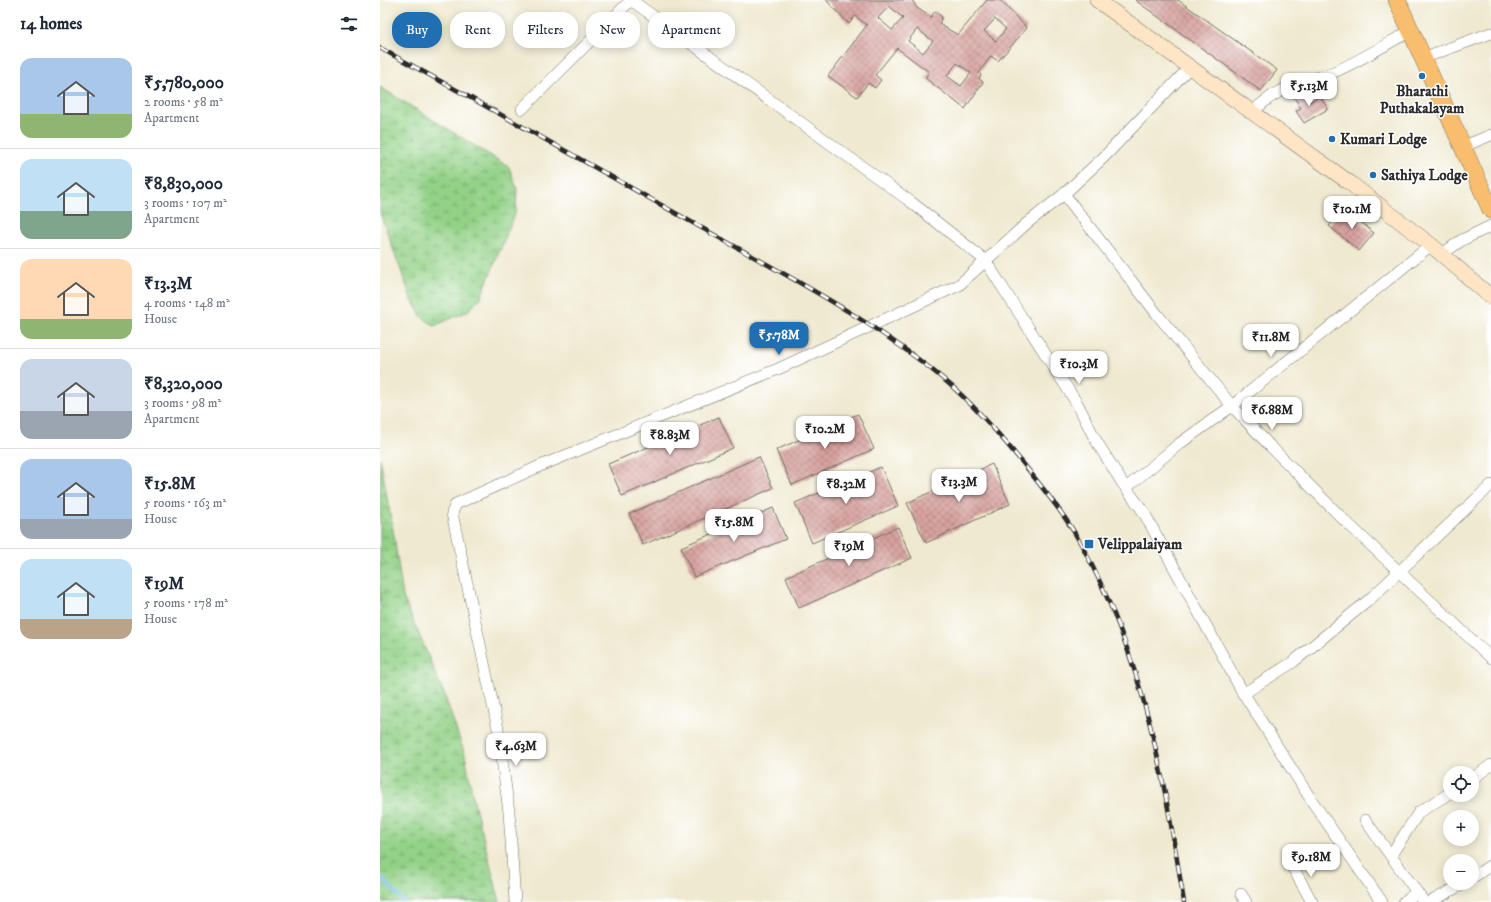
<!DOCTYPE html>
<meta charset="utf-8">
<style>
:root{--surface:#fff;--page:#f6f6f7;--text:#1f2937;--muted:#747a83;--line:#e0e1e3;--accent:#1f6fb2}
body{margin:0;font-family:"IM FELL DW Pica",serif;background:var(--page);color:var(--text);height:100vh;display:flex;flex-direction:column;font-size:15px;white-space:nowrap}
*{box-sizing:border-box;margin:0}
p{font-size:13px;color:var(--muted)}
.icon{flex:none;width:22px;height:22px;fill:none;stroke:currentColor;stroke-width:2;stroke-linecap:round;stroke-linejoin:round}
.map{position:relative;flex:1;overflow:hidden}
.details{display:flex;flex-direction:column;background:var(--surface);width:380px}
.details>*{flex:none}
.top-card{position:absolute;left:12px;top:12px;width:380px;height:36px;display:flex;gap:8px}
.tools{position:absolute;left:1063px;top:766px;display:grid;gap:8px}
.tools a{display:grid;place-items:center;width:36px;height:36px;border-radius:50%;background:var(--surface);box-shadow:0 2px 10px #0003;font-size:20px}
.price{position:absolute;translate:-50% -34px;padding:0 9px;border-radius:8px;background:#fff;color:#222;font-size:13px;line-height:26px;filter:drop-shadow(0 1px 2px #0008)}
.price::after{content:'';position:absolute;left:50%;top:24px;width:12px;height:9px;margin-left:-6px;background:inherit;clip-path:polygon(0 0,100% 0,50% 100%)}
.price.on{background:var(--accent);color:#fff}
ul{padding:0;list-style:none}
li{display:flex;align-items:center;gap:12px;height:100px;padding:0 20px}
li+li{border-top:1px solid var(--line)}
li span{display:grid;place-items:center;flex:none;width:112px;height:80px;border-radius:12px;color:#555}
li>.icon{margin-inline-start:auto}
span .icon{width:48px;height:48px;fill:#fffc;stroke-width:1}
li b{font-size:17px}
h2{display:flex;justify-content:space-between;align-items:center;height:48px;padding:0 20px;font-size:17px}
.chip{padding:0 14px;border-radius:16px;background:var(--surface);box-shadow:0 2px 10px #0003;font-size:14px;line-height:36px}
.chip.on{background:var(--accent);color:#fff}
main{display:flex;flex:1;min-height:0}
.map>svg:first-child{display:block}
.wetland{fill:url(#wetland-marsh);stroke:#5e7e58}
.lines{fill:none;stroke-linecap:round;stroke-linejoin:round}
.stream{stroke:#77c1f0;stroke-width:3}
.building{fill:url(#building-cross-hatch);fill-rule:evenodd}
.street-casing{stroke:#706e64;stroke-width:12}
.secondary-casing{stroke:#706e64;stroke-width:16}
.primary-casing{stroke:#706e64;stroke-width:18}
.street{stroke:#fff;stroke-width:11}
.secondary{stroke:#fde5c5;stroke-width:15}
.primary{stroke:#f9be6d;stroke-width:17}
.rail-casing{stroke:#2b2b2b;stroke-width:4.5}
.rail{stroke:#fff;stroke-width:3;stroke-dasharray:9;stroke-linecap:butt}
.poi-dot{fill:#1f6fb2;stroke:#fff;stroke-width:1.5}
.labels{text-anchor:middle;dominant-baseline:central;stroke-width:3;stroke-linejoin:round;paint-order:stroke}
.poi-label{font-size:15px;font-weight:bold;fill:#2b2b2b;stroke:#fff;text-anchor:start}
</style>
<main>
<section class="details">
<h2>14 homes<svg class="icon" aria-label="filters" viewBox="0 0 24 24"><path d="M4 7h16M4 17h16"/><circle cx="9" cy="7" r="2"/><circle cx="15" cy="17" r="2"/></svg></h2>
<ul>
<li><span style="background:linear-gradient(#a9c7e8 70%,#8fb573 0)"><svg class="icon" aria-label="home" viewBox="0 0 24 24"><path d="M3 11l9-7 9 7M6 9v11h12V9"/></svg></span><div><b>₹5,780,000</b><p>2 rooms · 58 m²</p><p>Apartment</p></div></li>
<li><span style="background:linear-gradient(#bfe0f5 65%,#7fa58c 0)"><svg class="icon" aria-label="home" viewBox="0 0 24 24"><path d="M3 11l9-7 9 7M6 9v11h12V9"/></svg></span><div><b>₹8,830,000</b><p>3 rooms · 107 m²</p><p>Apartment</p></div></li>
<li><span style="background:linear-gradient(#ffd9b3 75%,#8fb573 0)"><svg class="icon" aria-label="home" viewBox="0 0 24 24"><path d="M3 11l9-7 9 7M6 9v11h12V9"/></svg></span><div><b>₹13.3M</b><p>4 rooms · 148 m²</p><p>House</p></div></li>
<li><span style="background:linear-gradient(#c9d6e8 65%,#9aa5b1 0)"><svg class="icon" aria-label="home" viewBox="0 0 24 24"><path d="M3 11l9-7 9 7M6 9v11h12V9"/></svg></span><div><b>₹8,320,000</b><p>3 rooms · 98 m²</p><p>Apartment</p></div></li>
<li><span style="background:linear-gradient(#a9c7e8 75%,#9aa5b1 0)"><svg class="icon" aria-label="home" viewBox="0 0 24 24"><path d="M3 11l9-7 9 7M6 9v11h12V9"/></svg></span><div><b>₹15.8M</b><p>5 rooms · 163 m²</p><p>House</p></div></li>
<li><span style="background:linear-gradient(#bfe0f5 75%,#b9a48a 0)"><svg class="icon" aria-label="home" viewBox="0 0 24 24"><path d="M3 11l9-7 9 7M6 9v11h12V9"/></svg></span><div><b>₹19M</b><p>5 rooms · 178 m²</p><p>House</p></div></li>
</ul>
</section>
<div class="map">
<svg width="1111" height="902" viewBox="0 0 1111 902">
<defs>
<pattern id="wetland-marsh" width="20" height="14" patternUnits="userSpaceOnUse"><rect width="20" height="14" fill="#92d186"/><path d="M1 5h8M5 5V1M11 12h8M15 12V8" fill="none" stroke="#77aa6e"/></pattern>
<pattern id="building-cross-hatch" width="8" height="8" patternUnits="userSpaceOnUse"><rect width="8" height="8" fill="#d8a3a0"/><path d="M0 0l8 8M0 8l8-8" fill="none" stroke="#af8583"/></pattern>
</defs>
<rect width="100%" height="100%" fill="#fff"/>
<filter id="ink" filterUnits="userSpaceOnUse"><feTurbulence type="fractalNoise" baseFrequency=".025" numOctaves="2"/><feDisplacementMap in="SourceGraphic" scale="8" xChannelSelector="R" yChannelSelector="G"/><feConvolveMatrix kernelMatrix="1 2 1 2 8 2 1 2 1" color-interpolation-filters="sRGB"/></filter>
<filter id="wash" filterUnits="userSpaceOnUse"><feTurbulence type="fractalNoise" baseFrequency=".012" numOctaves="4" result="noise"/><feDisplacementMap in="SourceGraphic" scale="16" xChannelSelector="R" yChannelSelector="G"/><feGaussianBlur stdDeviation="0.9" result="paint"/><feColorMatrix in="noise" values="0 0 0 0 0 0 0 0 0 0 0 0 0 0 0 0 0 1.4 0 .05"/><feComposite in="paint" operator="in"/></filter>
<g filter="url(#wash)">
<rect width="100%" height="100%" fill="#efe9cf"/>
<g class="wetland">
<path d="M0 87 129 167 137 189 136 211 101 297 88 311 54 326 41 316 31 298 0 213Z"/>
<path d="M0 458 14 536 23 597 63 691 85 755 94 802 120 902H0Z"/>
</g>
<g class="lines">
<path class="stream" d="M0 876 24 902"/>
</g>
<g id="blocks">
<g class="building">
<path d="M446 0H532L537 8 551 17 555 11 562 17 559 24 578 35 607 0H620L647 28 618 61 611 56 599 73 601 75 599 79 603 82 585 109 545 78 549 72 517 48 495 75 501 80 495 88 488 83 477 97 448 76 487 25 475 16 469 24ZM509 6 523 18 512 30 498 18ZM615 19 626 29 616 41 604 31ZM537 29 553 41 543 53 528 41ZM577 63 591 73 581 86 567 76Z"/>
<path d="M755 0H798L897 70 881 91Z"/>
<path d="M923 90 930 102 940 96 948 109 924 123 916 111 921 108 913 96Z"/>
<path d="M964 208 994 233 979 251 949 226Z"/>
<path d="M478 414 494 449 412 485 396 450Z"/>
<path d="M339 417 353 448 242 496 228 464Z"/>
<path d="M379 457 393 488 263 545 249 514Z"/>
<path d="M612 464 630 504 546 543 527 503Z"/>
<path d="M501 467 518 506 432 543 415 503Z"/>
<path d="M393 508 406 539 314 577 301 547Z"/>
<path d="M518 527 532 558 419 608 406 577Z"/>
</g>
</g>
</g>
<g filter="url(#ink)">
<use href="#blocks" fill-opacity="0" stroke="#706e64" stroke-width="1"/>
<g class="lines">
<defs>
<g id="street">
<path d="M251 0 531 202 605 260 698 405 715 439 743 484 763 511 862 691 932 801 1002 902"/>
<path d="M1043 58 1111 33"/>
<path d="M142 109 251 0"/>
<path d="M873 112C899 85 922 84 954 72 980 61 1005 45 1030 31"/>
<path d="M1082 147 1111 135"/>
<path d="M684 194 777 314 852 406 890 446 963 519 1111 658"/>
<path d="M1062 254 1082 240 1111 226"/>
<path d="M746 488 799 444 852 406 1051 245"/>
<path d="M863 694 913 662 989 600 1111 485"/>
<path d="M1092 779 1111 765"/>
<path d="M985 820 1044 902"/>
<path d="M1011 855 1039 812 1070 793"/>
<path d="M912 866 932 902"/>
<path d="M1092 878 1111 865"/>
<path d="M861 894 866 902"/>
<path d="M135 902 129 812 118 729 72 513 76 504 160 466 398 369 579 285 646 224 684 194 724 157 809 68"/>
<path d="M1024 902 1036 893"/>
<path d="M1050 902 1085 883"/>
</g>
<path id="secondary" d="M717 0 970 183 1051 245 1111 297"/>
<path id="primary" d="M1017 0 1111 210"/>
</defs>
<use href="#street" class="street-casing"/>
<use href="#secondary" class="secondary-casing"/>
<use href="#primary" class="primary-casing"/>
<use href="#street" class="street"/>
<use href="#secondary" class="secondary"/>
<use href="#primary" class="primary"/>
<defs>
<path id="rail" d="M0 48C103 104 204 161 306 219 397 271 495 319 575 389 602 414 627 443 650 472 668 495 687 518 701 544 764 660 783 773 804 902"/>
</defs>
<use href="#rail" class="rail-casing"/>
<use href="#rail" class="rail"/>
</g>
</g>
<g class="poi-dot">
<circle cx="1042" cy="76" r="4"/>
<circle cx="952" cy="139" r="4"/>
<circle cx="993" cy="175" r="4"/>
<rect x="704" y="539" width="10" height="10" rx="2"/>
</g>
<g class="labels">
<g class="poi-label">
<text x="1042" y="91" text-anchor="middle">Bharathi<tspan x="1042" dy="17">Puthakalayam</tspan></text>
<text x="960" y="139">Kumari Lodge</text>
<text x="1001" y="175">Sathiya Lodge</text>
<text x="718" y="544">Velippalaiyam</text>
</g>
</g>
</svg>
<div class="tools">
<a><svg class="icon" aria-label="locate" viewBox="0 0 24 24"><circle cx="12" cy="12" r="6"/><path d="M12 2v4M12 18v4M2 12h4M18 12h4"/></svg></a>
<a>+</a>
<a>−</a>
</div>
<b class="price" style="left:929px;top:107px">₹5.13M</b>
<b class="price" style="left:972px;top:230px">₹10.1M</b>
<b class="price on" style="left:399px;top:356px">₹5.78M</b>
<b class="price" style="left:891px;top:358px">₹11.8M</b>
<b class="price" style="left:699px;top:385px">₹10.3M</b>
<b class="price" style="left:892px;top:431px">₹6.88M</b>
<b class="price" style="left:445px;top:450px">₹10.2M</b>
<b class="price" style="left:290px;top:456px">₹8.83M</b>
<b class="price" style="left:579px;top:503px">₹13.3M</b>
<b class="price" style="left:466px;top:505px">₹8.32M</b>
<b class="price" style="left:354px;top:543px">₹15.8M</b>
<b class="price" style="left:469px;top:567px">₹19M</b>
<b class="price" style="left:136px;top:767px">₹4.63M</b>
<b class="price" style="left:931px;top:878px">₹9.18M</b>
<div class="top-card">
<a class="chip on">Buy</a>
<a class="chip">Rent</a>
<a class="chip">Filters</a>
<a class="chip">New</a>
<a class="chip">Apartment</a>
</div>
</div>
</main>
